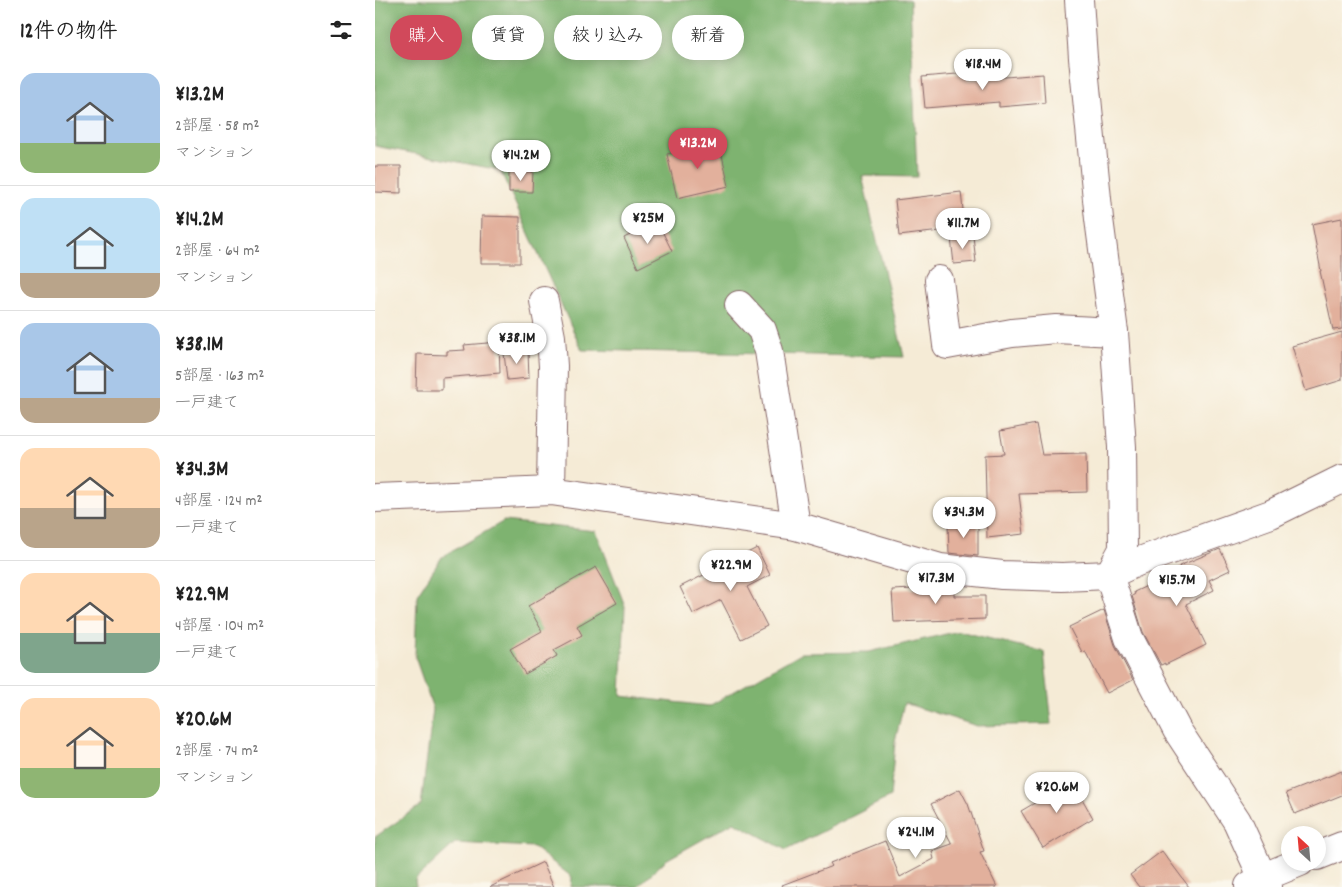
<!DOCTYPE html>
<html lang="ja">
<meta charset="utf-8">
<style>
:root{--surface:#fff;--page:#f6f6f6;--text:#222;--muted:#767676;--line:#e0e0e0;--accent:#d1495b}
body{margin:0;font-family:Dekko,"Klee One",sans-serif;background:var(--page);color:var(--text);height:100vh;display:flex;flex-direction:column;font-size:19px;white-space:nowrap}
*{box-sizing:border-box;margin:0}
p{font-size:16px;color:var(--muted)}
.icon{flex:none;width:28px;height:28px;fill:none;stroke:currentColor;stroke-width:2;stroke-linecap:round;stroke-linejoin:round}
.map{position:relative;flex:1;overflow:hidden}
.drawer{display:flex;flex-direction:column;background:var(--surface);width:375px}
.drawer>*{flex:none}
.hud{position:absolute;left:15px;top:15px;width:475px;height:45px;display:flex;gap:10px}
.needle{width:32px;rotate:334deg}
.controls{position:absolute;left:906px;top:826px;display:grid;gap:10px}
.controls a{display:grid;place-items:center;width:45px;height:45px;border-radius:50%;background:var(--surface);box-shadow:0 2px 12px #0003;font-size:25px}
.price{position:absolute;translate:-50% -42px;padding:0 11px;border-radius:18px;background:#fff;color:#222;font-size:16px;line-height:32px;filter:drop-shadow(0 1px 2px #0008)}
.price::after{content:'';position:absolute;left:50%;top:30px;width:15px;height:11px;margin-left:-8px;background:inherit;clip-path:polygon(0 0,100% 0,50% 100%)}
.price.current{background:var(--accent);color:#fff}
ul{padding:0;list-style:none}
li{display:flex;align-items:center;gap:15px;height:125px;padding:0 20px}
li+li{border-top:1px solid var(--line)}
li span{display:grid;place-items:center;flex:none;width:140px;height:100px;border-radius:15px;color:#555}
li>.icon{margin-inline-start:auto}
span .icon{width:60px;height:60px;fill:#fffc;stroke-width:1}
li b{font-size:21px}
h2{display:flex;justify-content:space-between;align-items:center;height:60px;padding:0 20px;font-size:21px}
.pill{padding:0 18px;border-radius:22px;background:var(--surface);box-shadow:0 2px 12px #0003;font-size:18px;line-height:45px}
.pill.current{background:var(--accent);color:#fff}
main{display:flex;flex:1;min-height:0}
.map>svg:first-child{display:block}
.forest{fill:#7eb370;stroke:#64694e}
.building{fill:#e2b09c}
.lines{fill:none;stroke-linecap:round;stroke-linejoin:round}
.minor-casing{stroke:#866667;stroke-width:30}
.minor{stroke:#fff;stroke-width:28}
</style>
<main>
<section class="drawer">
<h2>12件の物件<svg class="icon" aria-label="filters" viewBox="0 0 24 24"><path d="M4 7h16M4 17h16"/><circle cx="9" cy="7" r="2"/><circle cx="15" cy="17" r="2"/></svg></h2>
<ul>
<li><span style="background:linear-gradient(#a9c7e8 70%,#8fb573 0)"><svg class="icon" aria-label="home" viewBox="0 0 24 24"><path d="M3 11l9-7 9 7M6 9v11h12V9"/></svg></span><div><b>¥13.2M</b><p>2部屋 · 58 m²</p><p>マンション</p></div></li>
<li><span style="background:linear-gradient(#bfe0f5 75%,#b9a48a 0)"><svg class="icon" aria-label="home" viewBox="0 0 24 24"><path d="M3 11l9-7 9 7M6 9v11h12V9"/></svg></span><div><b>¥14.2M</b><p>2部屋 · 64 m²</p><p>マンション</p></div></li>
<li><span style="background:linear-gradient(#a9c7e8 75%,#b9a48a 0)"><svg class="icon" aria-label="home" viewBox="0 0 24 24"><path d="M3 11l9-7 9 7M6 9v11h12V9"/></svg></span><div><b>¥38.1M</b><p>5部屋 · 163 m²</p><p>一戸建て</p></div></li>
<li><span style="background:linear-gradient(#ffd9b3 60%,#b9a48a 0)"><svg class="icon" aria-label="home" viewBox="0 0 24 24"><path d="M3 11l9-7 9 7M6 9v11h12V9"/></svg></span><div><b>¥34.3M</b><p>4部屋 · 124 m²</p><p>一戸建て</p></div></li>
<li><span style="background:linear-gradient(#ffd9b3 60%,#7fa58c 0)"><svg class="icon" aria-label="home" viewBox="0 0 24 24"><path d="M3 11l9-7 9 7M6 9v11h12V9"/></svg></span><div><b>¥22.9M</b><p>4部屋 · 104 m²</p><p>一戸建て</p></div></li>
<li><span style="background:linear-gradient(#ffd9b3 70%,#8fb573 0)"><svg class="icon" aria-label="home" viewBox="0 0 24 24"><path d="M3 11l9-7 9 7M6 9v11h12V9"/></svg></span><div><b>¥20.6M</b><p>2部屋 · 74 m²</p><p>マンション</p></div></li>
</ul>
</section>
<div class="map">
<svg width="967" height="887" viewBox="0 0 967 887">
<rect width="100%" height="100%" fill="#fbf7ec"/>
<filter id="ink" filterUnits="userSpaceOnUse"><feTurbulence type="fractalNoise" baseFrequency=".02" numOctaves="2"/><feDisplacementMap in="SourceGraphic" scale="10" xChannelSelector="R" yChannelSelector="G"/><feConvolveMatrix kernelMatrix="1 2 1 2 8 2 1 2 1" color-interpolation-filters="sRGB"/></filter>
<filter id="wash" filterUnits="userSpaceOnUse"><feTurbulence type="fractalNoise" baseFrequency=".0096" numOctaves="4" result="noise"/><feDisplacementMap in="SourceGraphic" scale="20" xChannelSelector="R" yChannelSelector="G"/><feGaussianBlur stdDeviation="1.12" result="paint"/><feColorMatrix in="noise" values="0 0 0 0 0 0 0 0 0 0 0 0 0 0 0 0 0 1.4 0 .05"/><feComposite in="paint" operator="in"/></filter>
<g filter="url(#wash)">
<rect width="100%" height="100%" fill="#f5ebd6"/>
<g class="forest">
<path d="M0 0H535L542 177 487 176 529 357 207 350 125 170 0 146Z"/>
<path d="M129 521 221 531 250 606 246 696 334 706 426 653 494 652 584 631 669 652 677 724 602 726 529 703 520 742 515 797 411 850 359 822 291 860 262 887H196L197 877 158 847 80 843 40 880 41 887H0V837L46 805 58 709 40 657 42 595 67 557Z"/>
</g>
<g id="blocks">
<g class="building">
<path d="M593 73V80L668 74 670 103 624 107V102L550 108 547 77Z"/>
<path d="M344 142 354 186 302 198 292 154Z"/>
<path d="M0 166H26V193L0 192Z"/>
<path d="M134 171 158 172 157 192H134Z"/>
<path d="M586 192 590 228 524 236 520 200Z"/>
<path d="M107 216 145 217V263H106Z"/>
<path d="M967 218V329L958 330 945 271H946L937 224Z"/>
<path d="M282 221 297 251 263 268 249 238Z"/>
<path d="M598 236 601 262 579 264 576 238Z"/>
<path d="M967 332V380L931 391 917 346Z"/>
<path d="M124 342 125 373 67 378V390H41L42 354 72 355V351L90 350 89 345Z"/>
<path d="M153 351 154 378 132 380 129 353Z"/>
<path d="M661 424 667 455 711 454 712 492 644 494 649 534 612 538 610 455 629 454 625 431Z"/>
<path d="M603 523V556L574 553 573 524Z"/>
<path d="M382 548 395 575 372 587 392 626 366 639 346 600 318 614 305 587Z"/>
<path d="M845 549 855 570 834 580 839 590 811 604 831 645 790 665V663L786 665 768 632 757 596 760 594 759 592 806 570 804 566Z"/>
<path d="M221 567 242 603 202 626 207 635 179 650 182 656 150 674 135 649 167 631 153 606Z"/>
<path d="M579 587V596H610V619L519 622 517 590Z"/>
<path d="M729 610 740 645 758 680 732 693 710 651 707 652 694 627Z"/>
<path d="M967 771V795L920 814 911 793Z"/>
<path d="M697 781 718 818 668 848 646 811Z"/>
<path d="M585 789 593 804 609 851 605 852 622 887H408L407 885 457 866 455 863 510 841 525 877 559 859 557 851 577 844 556 804Z"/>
<path d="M787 851 814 887H764L755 875Z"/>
<path d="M168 862 179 887H115Z"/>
</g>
</g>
</g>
<g filter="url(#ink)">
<use href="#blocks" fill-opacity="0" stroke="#866667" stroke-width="1"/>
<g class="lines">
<defs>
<g id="minor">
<path d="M704 0 708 58 724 219 739 332 747 447 748 549 734 575 754 638 802 730 862 821 892 887"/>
<path d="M564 280 572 345 637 333 681 329 739 332"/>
<path d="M169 301 176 337 178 366 176 491"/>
<path d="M364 305 387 330 394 351 421 526"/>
<path d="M0 498 176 491 421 526 565 568 627 575 687 577 734 575 762 562 896 514 967 479"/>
<path d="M942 856 967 846"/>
<path d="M874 886 889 877 925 862"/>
</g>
</defs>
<use href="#minor" class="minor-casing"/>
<use href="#minor" class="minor"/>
</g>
</g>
</svg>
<div class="controls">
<a><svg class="needle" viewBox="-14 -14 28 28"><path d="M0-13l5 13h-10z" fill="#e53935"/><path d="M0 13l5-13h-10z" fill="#767676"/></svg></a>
</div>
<b class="price" style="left:608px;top:91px">¥18.4M</b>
<b class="price current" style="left:323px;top:170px">¥13.2M</b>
<b class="price" style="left:146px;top:182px">¥14.2M</b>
<b class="price" style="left:273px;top:245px">¥25M</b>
<b class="price" style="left:588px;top:250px">¥11.7M</b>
<b class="price" style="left:142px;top:365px">¥38.1M</b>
<b class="price" style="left:589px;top:539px">¥34.3M</b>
<b class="price" style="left:356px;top:592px">¥22.9M</b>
<b class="price" style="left:561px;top:605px">¥17.3M</b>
<b class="price" style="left:802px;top:607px">¥15.7M</b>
<b class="price" style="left:682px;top:814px">¥20.6M</b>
<b class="price" style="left:541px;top:859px">¥24.1M</b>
<div class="hud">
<a class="pill current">購入</a>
<a class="pill">賃貸</a>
<a class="pill">絞り込み</a>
<a class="pill">新着</a>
</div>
</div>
</main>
